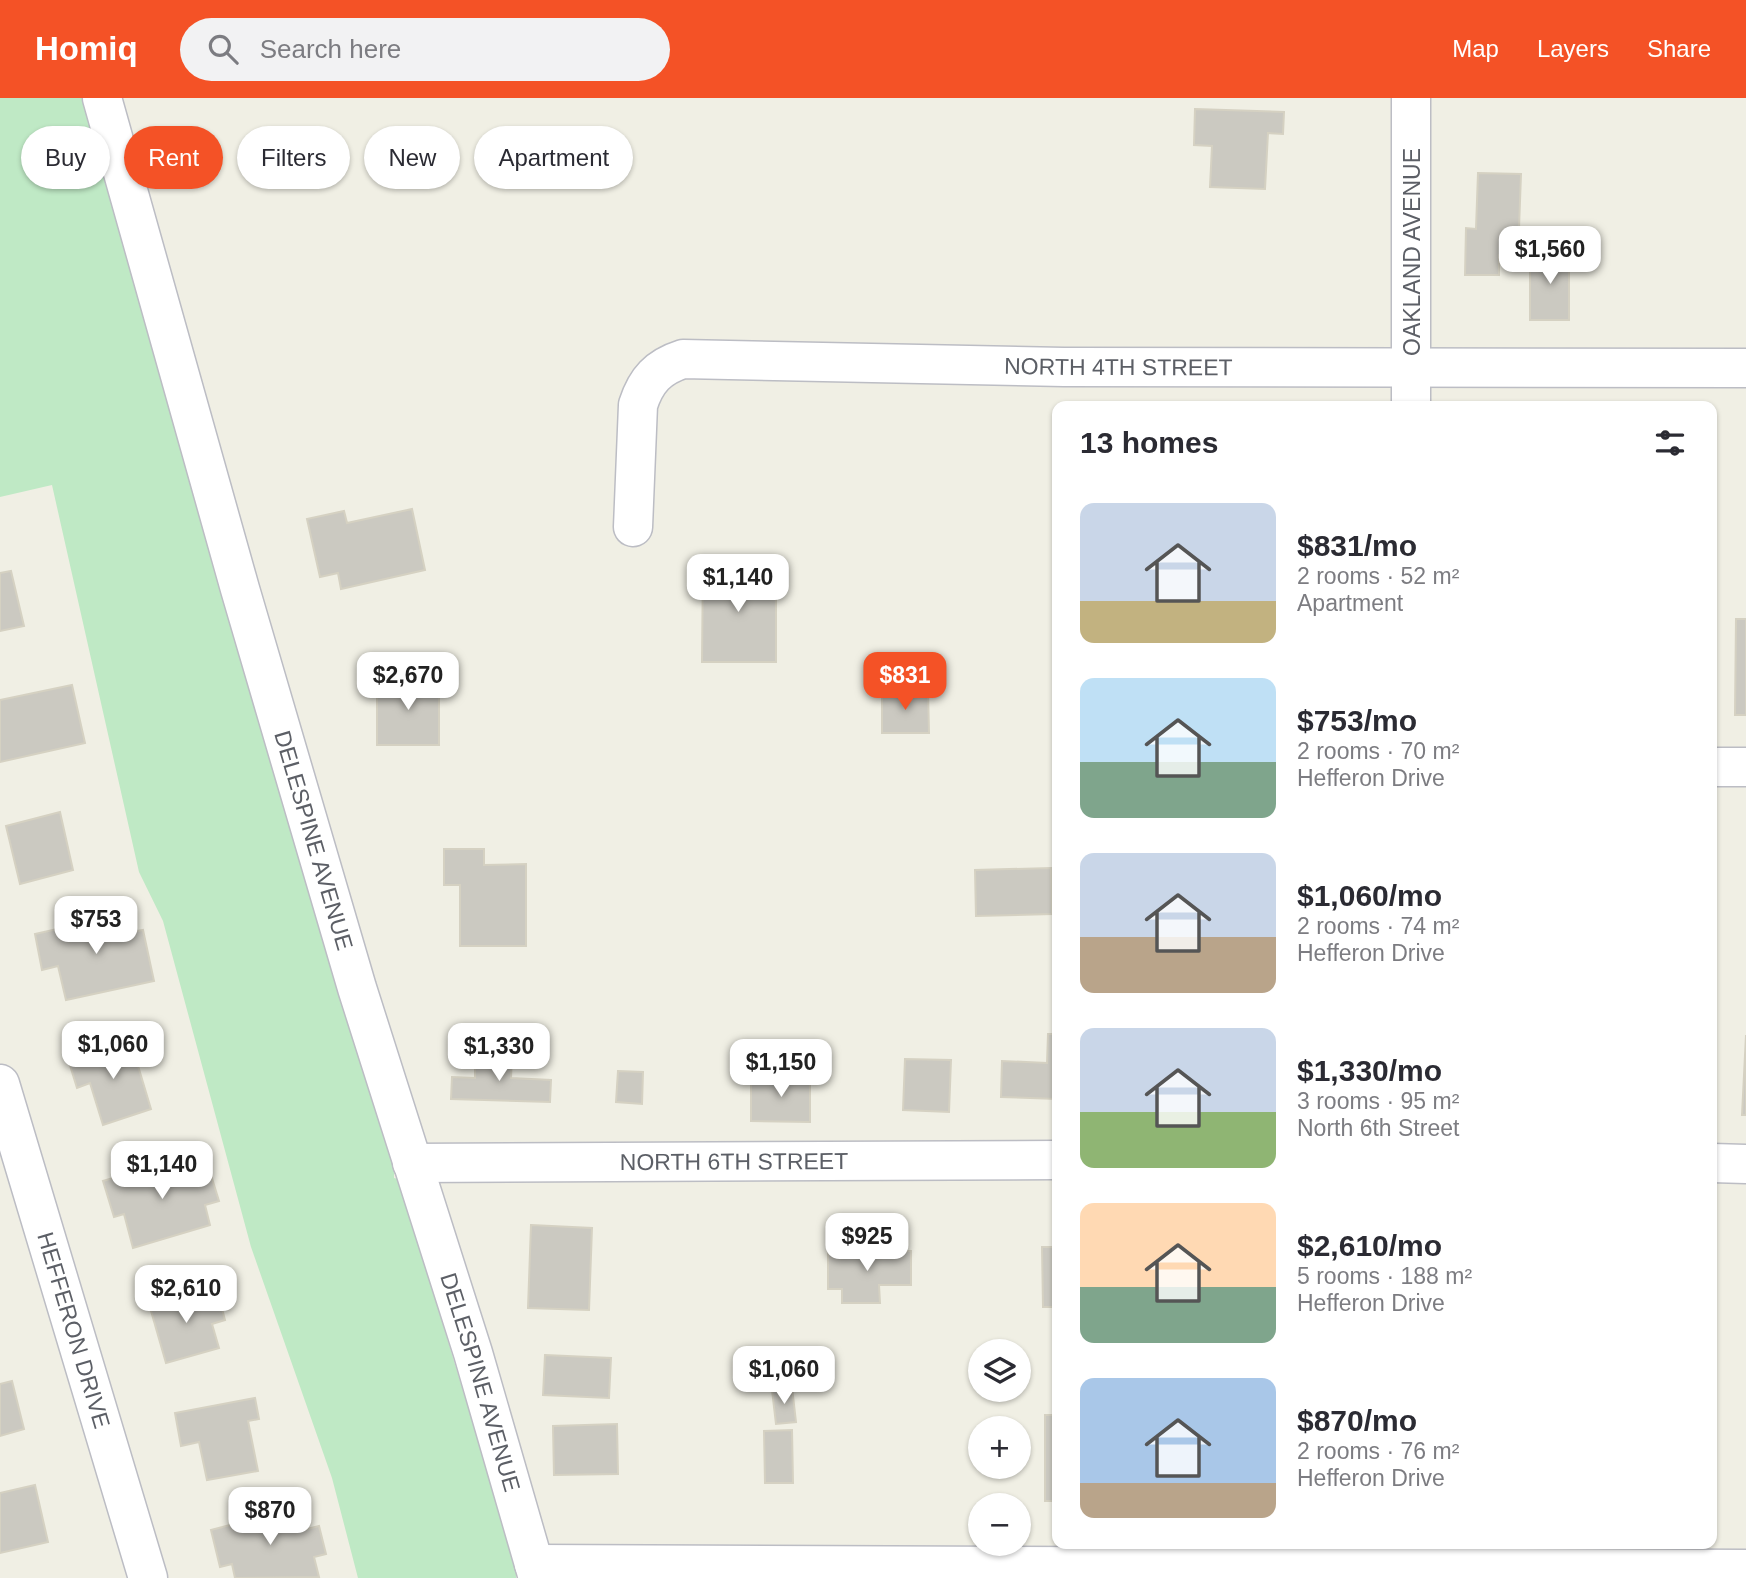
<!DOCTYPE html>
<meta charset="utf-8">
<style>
:root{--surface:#fff;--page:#f2f2f3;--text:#2b2b33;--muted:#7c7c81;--accent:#f45226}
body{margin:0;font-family:Arial,sans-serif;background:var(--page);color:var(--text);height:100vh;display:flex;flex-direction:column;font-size:26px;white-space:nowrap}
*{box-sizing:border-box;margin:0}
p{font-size:23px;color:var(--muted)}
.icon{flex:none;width:38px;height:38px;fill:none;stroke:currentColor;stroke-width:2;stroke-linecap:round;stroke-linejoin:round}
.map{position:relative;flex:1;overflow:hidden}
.details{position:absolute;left:1052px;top:303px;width:665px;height:1148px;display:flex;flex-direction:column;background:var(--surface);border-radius:14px;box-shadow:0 2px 5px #0004}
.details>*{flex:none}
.top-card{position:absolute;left:21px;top:28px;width:665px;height:63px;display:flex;gap:14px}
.tools{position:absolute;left:968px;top:1241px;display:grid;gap:14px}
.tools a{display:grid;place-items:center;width:63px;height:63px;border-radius:50%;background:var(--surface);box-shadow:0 2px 5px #0004;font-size:35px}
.price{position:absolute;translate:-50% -60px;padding:0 16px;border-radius:14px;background:#fff;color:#222;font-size:23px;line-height:46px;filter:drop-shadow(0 2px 4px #0008)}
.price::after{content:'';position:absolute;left:50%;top:42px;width:21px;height:16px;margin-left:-10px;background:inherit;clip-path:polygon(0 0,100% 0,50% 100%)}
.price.active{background:var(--accent);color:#fff}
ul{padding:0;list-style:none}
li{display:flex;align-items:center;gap:21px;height:175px;padding:0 28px}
li span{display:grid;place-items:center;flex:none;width:196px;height:140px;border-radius:14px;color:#555}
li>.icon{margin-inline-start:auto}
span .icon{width:84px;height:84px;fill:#fffc;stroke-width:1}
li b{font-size:30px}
h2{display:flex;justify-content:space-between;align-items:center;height:84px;padding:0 28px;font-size:30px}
.pill{padding:0 24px;border-radius:32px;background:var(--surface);box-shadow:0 2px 5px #0004;font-size:24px;line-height:63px}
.pill.active{background:var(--accent);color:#fff}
header{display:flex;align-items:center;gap:42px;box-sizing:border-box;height:98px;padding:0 35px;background:var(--accent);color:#fff}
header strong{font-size:33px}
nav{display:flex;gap:38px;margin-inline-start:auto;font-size:24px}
.search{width:490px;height:63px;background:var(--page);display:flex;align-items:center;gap:18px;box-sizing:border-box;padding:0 24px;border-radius:38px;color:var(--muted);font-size:26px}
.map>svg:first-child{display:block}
.green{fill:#bfe9c5}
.building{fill:#cbc9c1;stroke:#d5d1c2;stroke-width:2}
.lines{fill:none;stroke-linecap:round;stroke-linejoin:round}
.minor-casing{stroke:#bcbdc4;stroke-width:41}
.minor{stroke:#fff;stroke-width:38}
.labels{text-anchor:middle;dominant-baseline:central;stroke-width:6;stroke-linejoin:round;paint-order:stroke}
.street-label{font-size:23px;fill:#5c5f66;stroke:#fff}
</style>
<header>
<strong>Homiq</strong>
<div class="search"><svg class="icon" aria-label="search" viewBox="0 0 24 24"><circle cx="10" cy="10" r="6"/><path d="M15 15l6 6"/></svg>Search here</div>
<nav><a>Map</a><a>Layers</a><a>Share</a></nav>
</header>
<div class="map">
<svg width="1746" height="1480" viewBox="0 0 1746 1480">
<rect width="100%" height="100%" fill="#f0efe4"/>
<path class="green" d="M0 0H83L394 1067V1080L399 1081 516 1468V1480H358L332 1380 251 1149 163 823 139 774 52 387 0 399Z"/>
<g class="building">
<path d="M1195 11 1284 14 1283 36 1268 35 1265 91 1210 89 1212 48 1194 47Z"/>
<path d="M1478 75 1521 76 1518 158 1499 157V177H1465L1466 130 1476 131Z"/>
<rect x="1530" y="155" width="39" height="67"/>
<path d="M412 411 425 472 341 491 338 475 320 479 307 421 344 413 347 425Z"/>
<path d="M703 461H737L736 474H776V564H702Z"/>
<path d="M11 473 24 528 0 533V475Z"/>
<path d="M1736 521H1746V617H1735Z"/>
<rect x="377" y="581" width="62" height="66"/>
<path d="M72 587 85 645 0 664V602Z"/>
<path d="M928 592 929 635H882V593Z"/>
<path d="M60 714 73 772 20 786 6 728Z"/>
<path d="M444 751H484V767L526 766V848H460V787H444Z"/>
<path d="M1051 770 1052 816 976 818 975 772Z"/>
<path d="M128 815 132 834 143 832 154 883 66 902 58 868 42 872 35 836Z"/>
<path d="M1048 936H1057V1001L1001 999 1002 963 1047 965Z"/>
<path d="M1746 937V1017H1742Z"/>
<path d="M130 941 151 1011 103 1027 90 985 77 990 68 961Z"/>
<path d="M475 956 512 957 511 980 551 982 550 1004 451 1001 452 979 475 980Z"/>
<path d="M905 961 951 962 949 1014 903 1012Z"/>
<path d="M618 973 643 974 642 1006 616 1004Z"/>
<path d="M810 978V1024L751 1023V979Z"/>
<path d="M190 1057 197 1081 211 1077 219 1103 205 1107 210 1127 133 1150 124 1116 114 1119 103 1083Z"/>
<path d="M531 1127 592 1130 589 1212 528 1210Z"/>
<path d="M1042 1149H1057V1209H1043Z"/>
<path d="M828 1153H911V1187H879L880 1205H842V1191H828Z"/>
<path d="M201 1192 206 1207 220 1203 225 1222 212 1226 219 1250 166 1265 149 1206Z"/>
<path d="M545 1257 611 1260 609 1300 543 1297Z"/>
<path d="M12 1283 24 1331 0 1338V1286Z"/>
<path d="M792 1289 796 1324 776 1326 772 1292Z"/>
<path d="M255 1300 259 1321 248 1323 258 1373 207 1382 199 1344 181 1348 175 1315Z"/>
<rect x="1045" y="1317" width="12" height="86"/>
<path d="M617 1326 618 1376 554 1377 553 1328Z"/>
<path d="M792 1332 793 1385H765L764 1333Z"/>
<path d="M35 1387 48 1444 0 1455V1395Z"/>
<path d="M298 1409 303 1432 319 1428 326 1456 314 1459 319 1479 235 1480 232 1466 220 1469 211 1432Z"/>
</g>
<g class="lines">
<defs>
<g id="minor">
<path id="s1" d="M102 0 240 491 357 890 473 1255 538 1480"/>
<path d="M1411 0V308"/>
<path id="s2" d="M633 429 638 307C646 282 658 269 683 261L1064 269 1746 270"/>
<path d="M1712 669H1746"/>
<path id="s3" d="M0 986 148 1480"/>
<path id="s4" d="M412 1065 1057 1062"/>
<path d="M1712 1065 1746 1066"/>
<path d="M534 1466 1746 1471"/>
</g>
</defs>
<use href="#minor" class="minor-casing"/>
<use href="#minor" class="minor"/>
</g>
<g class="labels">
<g class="street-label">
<text transform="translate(1412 154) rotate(-90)">OAKLAND AVENUE</text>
<text stroke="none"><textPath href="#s2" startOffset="625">NORTH 4TH STREET</textPath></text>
<text stroke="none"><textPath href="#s1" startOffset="772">DELESPINE AVENUE</textPath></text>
<text stroke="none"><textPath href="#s4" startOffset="322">NORTH 6TH STREET</textPath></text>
<text stroke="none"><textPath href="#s3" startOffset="257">HEFFERON DRIVE</textPath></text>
<text stroke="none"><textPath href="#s1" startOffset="1339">DELESPINE AVENUE</textPath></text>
</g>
</g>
</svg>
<div class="tools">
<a><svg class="icon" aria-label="layers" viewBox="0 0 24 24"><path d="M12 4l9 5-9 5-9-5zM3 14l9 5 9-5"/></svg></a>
<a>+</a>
<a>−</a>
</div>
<b class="price" style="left:1550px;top:188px">$1,560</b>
<b class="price" style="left:738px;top:516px">$1,140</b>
<b class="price" style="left:408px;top:614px">$2,670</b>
<b class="price active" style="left:905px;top:614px">$831</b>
<b class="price" style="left:96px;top:858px">$753</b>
<b class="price" style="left:113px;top:983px">$1,060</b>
<b class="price" style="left:499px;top:985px">$1,330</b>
<b class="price" style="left:781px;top:1001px">$1,150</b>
<b class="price" style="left:162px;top:1103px">$1,140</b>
<b class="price" style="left:867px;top:1175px">$925</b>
<b class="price" style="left:186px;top:1227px">$2,610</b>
<b class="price" style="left:784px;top:1308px">$1,060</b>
<b class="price" style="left:270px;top:1449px">$870</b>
<div class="top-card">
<a class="pill">Buy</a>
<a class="pill active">Rent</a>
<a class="pill">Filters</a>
<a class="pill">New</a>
<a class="pill">Apartment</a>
</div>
<section class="details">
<h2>13 homes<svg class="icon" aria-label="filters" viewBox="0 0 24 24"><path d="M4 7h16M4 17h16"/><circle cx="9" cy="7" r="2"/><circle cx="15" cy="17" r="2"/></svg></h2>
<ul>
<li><span style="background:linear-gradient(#c9d6e8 70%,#c2b280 0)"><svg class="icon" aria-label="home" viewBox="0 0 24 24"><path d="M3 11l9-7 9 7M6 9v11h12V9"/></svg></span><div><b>$831/mo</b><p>2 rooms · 52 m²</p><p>Apartment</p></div></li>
<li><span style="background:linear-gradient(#bfe0f5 60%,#7fa58c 0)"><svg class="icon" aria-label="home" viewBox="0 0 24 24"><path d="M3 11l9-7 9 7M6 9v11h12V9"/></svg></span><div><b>$753/mo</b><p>2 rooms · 70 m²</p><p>Hefferon Drive</p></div></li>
<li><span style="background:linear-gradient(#c9d6e8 60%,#b9a48a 0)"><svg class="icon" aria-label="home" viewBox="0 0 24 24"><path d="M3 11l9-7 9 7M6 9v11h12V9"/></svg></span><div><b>$1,060/mo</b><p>2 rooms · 74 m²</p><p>Hefferon Drive</p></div></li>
<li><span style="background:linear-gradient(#c9d6e8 60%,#8fb573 0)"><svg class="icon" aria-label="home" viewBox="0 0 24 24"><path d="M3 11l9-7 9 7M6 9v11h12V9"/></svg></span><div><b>$1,330/mo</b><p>3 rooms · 95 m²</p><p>North 6th Street</p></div></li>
<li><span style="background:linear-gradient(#ffd9b3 60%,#7fa58c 0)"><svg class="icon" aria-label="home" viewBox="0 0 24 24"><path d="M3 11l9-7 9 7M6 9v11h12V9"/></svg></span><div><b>$2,610/mo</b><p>5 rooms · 188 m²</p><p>Hefferon Drive</p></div></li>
<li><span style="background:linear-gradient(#a9c7e8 75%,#b9a48a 0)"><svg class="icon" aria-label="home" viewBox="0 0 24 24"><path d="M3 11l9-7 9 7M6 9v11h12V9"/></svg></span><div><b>$870/mo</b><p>2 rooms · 76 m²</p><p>Hefferon Drive</p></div></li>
</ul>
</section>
</div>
